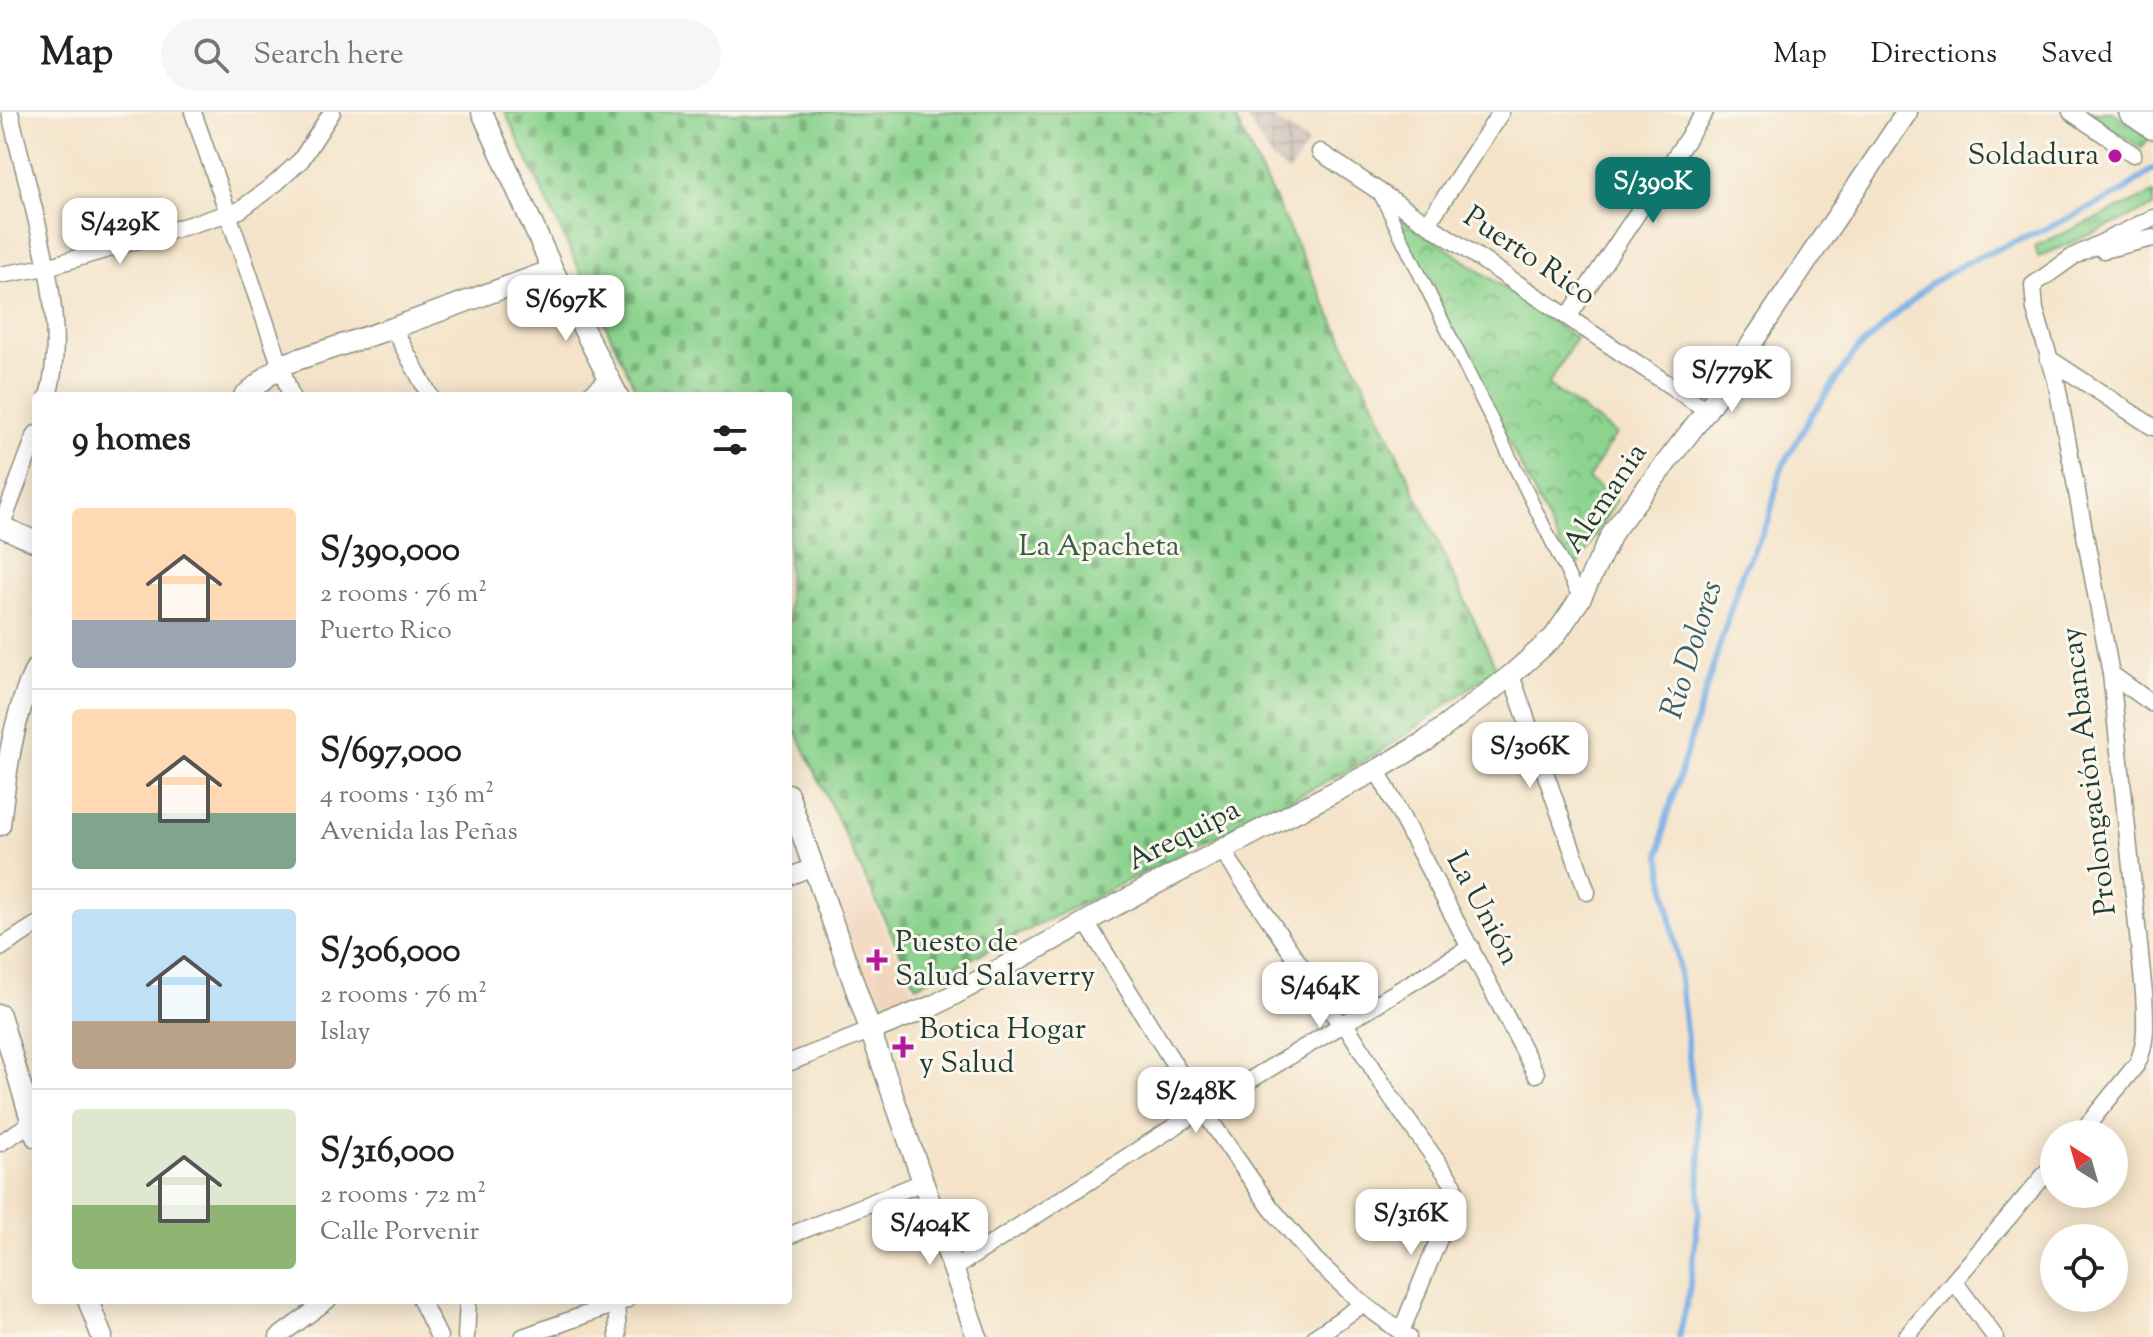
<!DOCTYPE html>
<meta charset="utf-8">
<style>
:root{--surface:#fff;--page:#f6f6f6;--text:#222;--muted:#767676;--line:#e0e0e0;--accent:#0f766e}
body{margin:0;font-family:"Sorts Mill Goudy",serif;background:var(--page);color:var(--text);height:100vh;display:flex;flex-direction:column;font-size:30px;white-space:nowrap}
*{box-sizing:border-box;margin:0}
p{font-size:26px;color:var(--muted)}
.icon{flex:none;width:44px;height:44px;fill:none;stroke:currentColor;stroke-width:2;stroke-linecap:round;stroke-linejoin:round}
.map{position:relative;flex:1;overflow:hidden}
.sheet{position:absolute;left:32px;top:280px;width:760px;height:912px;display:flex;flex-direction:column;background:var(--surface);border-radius:8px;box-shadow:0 4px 20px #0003}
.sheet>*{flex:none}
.needle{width:52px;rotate:323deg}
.fabs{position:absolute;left:2040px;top:1008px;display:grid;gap:16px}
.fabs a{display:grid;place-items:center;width:88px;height:88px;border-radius:50%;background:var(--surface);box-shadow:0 4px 20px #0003;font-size:40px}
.price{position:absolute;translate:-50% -68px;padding:0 18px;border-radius:16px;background:#fff;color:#222;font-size:26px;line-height:52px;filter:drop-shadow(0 2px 4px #0008)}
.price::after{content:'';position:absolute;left:50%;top:48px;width:24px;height:18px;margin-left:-12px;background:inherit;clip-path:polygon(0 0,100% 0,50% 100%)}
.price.active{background:var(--accent);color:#fff}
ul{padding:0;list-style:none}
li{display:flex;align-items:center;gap:24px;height:200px;padding:0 40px}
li+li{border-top:2px solid var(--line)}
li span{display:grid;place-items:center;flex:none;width:224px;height:160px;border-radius:8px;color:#555}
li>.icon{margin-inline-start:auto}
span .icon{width:96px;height:96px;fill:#fffc;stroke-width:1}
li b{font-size:34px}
h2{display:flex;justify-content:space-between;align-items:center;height:96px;padding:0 40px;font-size:34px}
header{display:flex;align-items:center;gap:48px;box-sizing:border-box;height:112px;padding:0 40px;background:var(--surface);border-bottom:2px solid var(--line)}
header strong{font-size:38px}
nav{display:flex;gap:44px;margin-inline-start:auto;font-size:28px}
.search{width:560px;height:72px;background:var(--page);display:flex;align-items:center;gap:20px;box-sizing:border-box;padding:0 28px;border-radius:44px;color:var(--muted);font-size:30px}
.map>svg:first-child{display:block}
.built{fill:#f1d5bd}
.industrial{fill:url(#industrial-grid)}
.grass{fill:url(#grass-tufts);stroke:#558861;stroke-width:2}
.cemetery{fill:url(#cemetery-stones);stroke:#558861;stroke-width:2}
.park{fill:url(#park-crowns);stroke:#558861;stroke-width:2}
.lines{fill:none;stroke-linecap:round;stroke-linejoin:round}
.stream{stroke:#76aee5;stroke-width:6}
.pedestrian-casing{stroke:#8a907e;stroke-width:15}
.minor-casing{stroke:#8a907e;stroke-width:19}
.tertiary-casing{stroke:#8a907e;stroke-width:23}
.primary-casing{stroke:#8a907e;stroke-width:27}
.pedestrian{stroke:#fff;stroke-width:12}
.minor{stroke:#fff;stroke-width:16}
.tertiary{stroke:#fff;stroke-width:20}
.primary{stroke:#fff;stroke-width:24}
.poi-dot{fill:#b5179e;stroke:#fbf7ec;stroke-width:3}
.labels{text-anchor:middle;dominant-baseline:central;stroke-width:6;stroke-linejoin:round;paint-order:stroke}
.poi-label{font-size:30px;fill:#1f3d34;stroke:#fbf7ec;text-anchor:start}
.street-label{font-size:30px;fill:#1f3d34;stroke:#fbf7ec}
.park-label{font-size:30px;fill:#355b46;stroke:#fbf7ec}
.water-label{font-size:32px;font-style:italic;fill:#395f69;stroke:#fbf7ec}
</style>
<header>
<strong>Map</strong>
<div class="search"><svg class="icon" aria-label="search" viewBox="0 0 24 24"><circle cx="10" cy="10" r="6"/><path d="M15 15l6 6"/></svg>Search here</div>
<nav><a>Map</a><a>Directions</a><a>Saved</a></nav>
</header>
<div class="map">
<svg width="2153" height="1225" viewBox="0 0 2153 1225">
<defs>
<pattern id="industrial-grid" width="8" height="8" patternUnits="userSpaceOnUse" patternTransform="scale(2)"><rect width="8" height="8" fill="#cec1ba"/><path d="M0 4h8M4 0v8" fill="none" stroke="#a79e98"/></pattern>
<pattern id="grass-tufts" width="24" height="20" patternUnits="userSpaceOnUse" patternTransform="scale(2)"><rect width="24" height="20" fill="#8bd38e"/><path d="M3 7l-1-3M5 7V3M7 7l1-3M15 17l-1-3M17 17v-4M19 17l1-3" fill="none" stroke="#71ac75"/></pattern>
<pattern id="cemetery-stones" width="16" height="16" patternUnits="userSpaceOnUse" patternTransform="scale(2)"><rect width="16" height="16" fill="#8bd38e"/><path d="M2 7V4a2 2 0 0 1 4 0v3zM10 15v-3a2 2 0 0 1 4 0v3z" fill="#71ac75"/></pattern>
<pattern id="park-crowns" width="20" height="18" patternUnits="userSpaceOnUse" patternTransform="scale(2)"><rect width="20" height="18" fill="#8bd38e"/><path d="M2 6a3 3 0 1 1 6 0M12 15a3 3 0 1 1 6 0" fill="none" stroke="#71ac75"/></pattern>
</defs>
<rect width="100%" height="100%" fill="#fbf7ec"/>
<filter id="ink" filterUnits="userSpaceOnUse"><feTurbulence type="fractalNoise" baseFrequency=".0125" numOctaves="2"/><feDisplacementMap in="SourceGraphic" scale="16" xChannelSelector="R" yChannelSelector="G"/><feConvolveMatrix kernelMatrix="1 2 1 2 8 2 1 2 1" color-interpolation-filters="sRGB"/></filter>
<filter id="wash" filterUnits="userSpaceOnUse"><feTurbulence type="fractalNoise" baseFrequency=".006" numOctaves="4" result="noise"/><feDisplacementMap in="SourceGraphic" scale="32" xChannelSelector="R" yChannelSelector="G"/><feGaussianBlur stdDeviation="1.8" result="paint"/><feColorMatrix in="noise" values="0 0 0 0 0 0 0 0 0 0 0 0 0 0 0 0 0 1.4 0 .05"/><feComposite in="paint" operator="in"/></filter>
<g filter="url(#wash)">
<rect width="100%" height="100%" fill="#f4e3c9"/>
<path class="built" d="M855 755 916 886 875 902 826 767Z"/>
<path class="industrial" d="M1243 0H1264L1309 31 1289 60 1273 49Z"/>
<g class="grass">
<path d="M2087 0H2113L2150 25 2141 36Z"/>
<path d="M2153 81V95L2038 145 2035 134Z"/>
</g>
<path class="cemetery" d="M505 0H1232L1379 302 1496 556 1403 625 1348 659 916 874 788 602V284H639Z"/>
<path class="park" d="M1393 99 1576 226 1548 273 1616 322 1588 367 1616 388 1574 461Z"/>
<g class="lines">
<path class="stream" d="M1679 1225 1689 1181 1699 1099 1700 1038 1678 851 1660 742 1665 710 1742 461 1768 411 1781 357 1812 303 1855 240 1930 172 1965 151 2052 114 2121 81 2153 57"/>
</g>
</g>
<g filter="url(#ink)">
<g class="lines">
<defs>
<path id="pedestrian" d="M1379 80 1580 487"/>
<g id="minor">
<path d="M10 0C27 80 72 205 48 284"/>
<path d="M193 0 291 284"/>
<path d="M2071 0 2133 42"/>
<path d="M1320 40 1707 298"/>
<path d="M1428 111 1501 0"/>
<path d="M2103 138 2153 126"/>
<path d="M0 163 47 155 240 98 276 71 301 48 332 0"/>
<path d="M1568 205 1705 0"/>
<path d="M393 216 430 284"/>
<path d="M2048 246 2153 315"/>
<path d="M588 284 610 266"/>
<path d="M1 415 36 322"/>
<path d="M2111 562 2153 592"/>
<path d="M1511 563 1587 780"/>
<path d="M1377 658 1536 962"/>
<path d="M1222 738 1336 906 1346 913 1390 984 1454 1073 1456 1085 1401 1220"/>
<path d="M788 765 813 755"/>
<path d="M1086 810 1202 997 1271 1096 1315 1148 1363 1192 1408 1225"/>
<path d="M0 836 36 813"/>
<path d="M788 951 872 918"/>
<path d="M2080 1022 2137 952C2148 929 2145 906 2144 881L2111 562 2056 268 2035 198 2033 173 2074 144 2153 106"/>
<path d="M0 1031 36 1008"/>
<path d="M788 1124 923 1070"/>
<path d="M954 1156 1202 997 1471 835"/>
<path d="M1954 1169 1995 1225"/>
<path d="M421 1188 439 1225"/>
<path d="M616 1188 618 1225"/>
<path d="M278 1225 328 1188"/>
<path d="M466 1225 468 1188"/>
<path d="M523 1225 626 1188"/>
<path d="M1315 1225 1363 1192"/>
<path d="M1906 1225 2054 1052"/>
</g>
<g id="tertiary">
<path d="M482 0 553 158 618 284"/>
<path d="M244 284 281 253 393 216 553 158"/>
<path d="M0 414 36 430"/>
<path d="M788 682 977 1225"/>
<path d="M0 713C6 660 13 604 36 556"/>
<path d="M0 903 36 1025"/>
<path d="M872 918 935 893 1138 781 1377 658 1426 629 1511 563 1554 525 1580 487 1614 418 1707 298 1907 0"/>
<path d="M88 1188 102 1225"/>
</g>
<path id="primary" d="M2131 0 2153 15"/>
</defs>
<use href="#pedestrian" class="pedestrian-casing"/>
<use href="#minor" class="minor-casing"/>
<use href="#tertiary" class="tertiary-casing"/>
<use href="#primary" class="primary-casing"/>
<use href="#pedestrian" class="pedestrian"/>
<use href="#minor" class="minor"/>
<use href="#tertiary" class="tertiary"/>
<use href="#primary" class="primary"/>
</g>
</g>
<g class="poi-dot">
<circle cx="2115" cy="44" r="8"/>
<path d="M873 836h8v8h8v8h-8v8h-8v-8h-8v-8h8z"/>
<path d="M899 923h8v8h8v8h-8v8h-8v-8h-8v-8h8z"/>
</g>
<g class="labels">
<g class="poi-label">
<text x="2099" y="44" text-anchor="end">Soldadura</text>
<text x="895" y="831">Puesto de<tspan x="895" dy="34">Salud Salaverry</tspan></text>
<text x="919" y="918">Botica Hogar<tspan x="919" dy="34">y Salud</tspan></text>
</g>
<g class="street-label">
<text transform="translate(1529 145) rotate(34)">Puerto Rico</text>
<text transform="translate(1606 387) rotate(-56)">Alemania</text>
<text transform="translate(2090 659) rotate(-97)">Prolongación Abancay</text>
<text transform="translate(1184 724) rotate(-27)">Arequipa</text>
<text transform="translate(1482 797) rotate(62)">La Unión</text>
</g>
<g class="park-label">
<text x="1099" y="435">La Apacheta</text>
</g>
<g class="water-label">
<text transform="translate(1693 538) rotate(-73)">Río Dolores</text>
</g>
</g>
</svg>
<div class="fabs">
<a><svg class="needle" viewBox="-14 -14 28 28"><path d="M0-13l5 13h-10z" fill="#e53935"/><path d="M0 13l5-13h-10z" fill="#767676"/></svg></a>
<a><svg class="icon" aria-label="locate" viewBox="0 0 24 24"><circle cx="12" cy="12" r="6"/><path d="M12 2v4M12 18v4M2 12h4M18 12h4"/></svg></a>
</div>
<b class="price active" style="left:1653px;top:113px">S/390K</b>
<b class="price" style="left:120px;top:154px">S/429K</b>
<b class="price" style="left:566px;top:231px">S/697K</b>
<b class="price" style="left:1732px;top:302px">S/779K</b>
<b class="price" style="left:1530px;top:678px">S/306K</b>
<b class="price" style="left:1320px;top:918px">S/464K</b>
<b class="price" style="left:1196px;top:1023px">S/248K</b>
<b class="price" style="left:1411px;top:1145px">S/316K</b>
<b class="price" style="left:930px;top:1155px">S/404K</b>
<section class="sheet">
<h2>9 homes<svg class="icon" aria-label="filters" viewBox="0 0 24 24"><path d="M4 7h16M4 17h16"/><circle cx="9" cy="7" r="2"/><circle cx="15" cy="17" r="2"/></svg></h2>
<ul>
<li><span style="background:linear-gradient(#ffd9b3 70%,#9aa5b1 0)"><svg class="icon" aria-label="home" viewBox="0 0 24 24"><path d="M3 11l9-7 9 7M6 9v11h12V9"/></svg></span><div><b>S/390,000</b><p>2 rooms · 76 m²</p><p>Puerto Rico</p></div></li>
<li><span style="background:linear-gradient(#ffd9b3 65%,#7fa58c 0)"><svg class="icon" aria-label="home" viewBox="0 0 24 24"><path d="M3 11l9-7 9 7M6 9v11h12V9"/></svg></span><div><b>S/697,000</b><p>4 rooms · 136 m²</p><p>Avenida las Peñas</p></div></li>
<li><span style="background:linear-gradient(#bfe0f5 70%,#b9a48a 0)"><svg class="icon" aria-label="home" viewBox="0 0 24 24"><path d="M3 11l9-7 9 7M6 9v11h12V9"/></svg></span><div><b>S/306,000</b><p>2 rooms · 76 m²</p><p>Islay</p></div></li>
<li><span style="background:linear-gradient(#dfe7d0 60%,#8fb573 0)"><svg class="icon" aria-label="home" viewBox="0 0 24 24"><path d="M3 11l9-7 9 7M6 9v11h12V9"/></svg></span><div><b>S/316,000</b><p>2 rooms · 72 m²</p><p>Calle Porvenir</p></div></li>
</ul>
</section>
</div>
